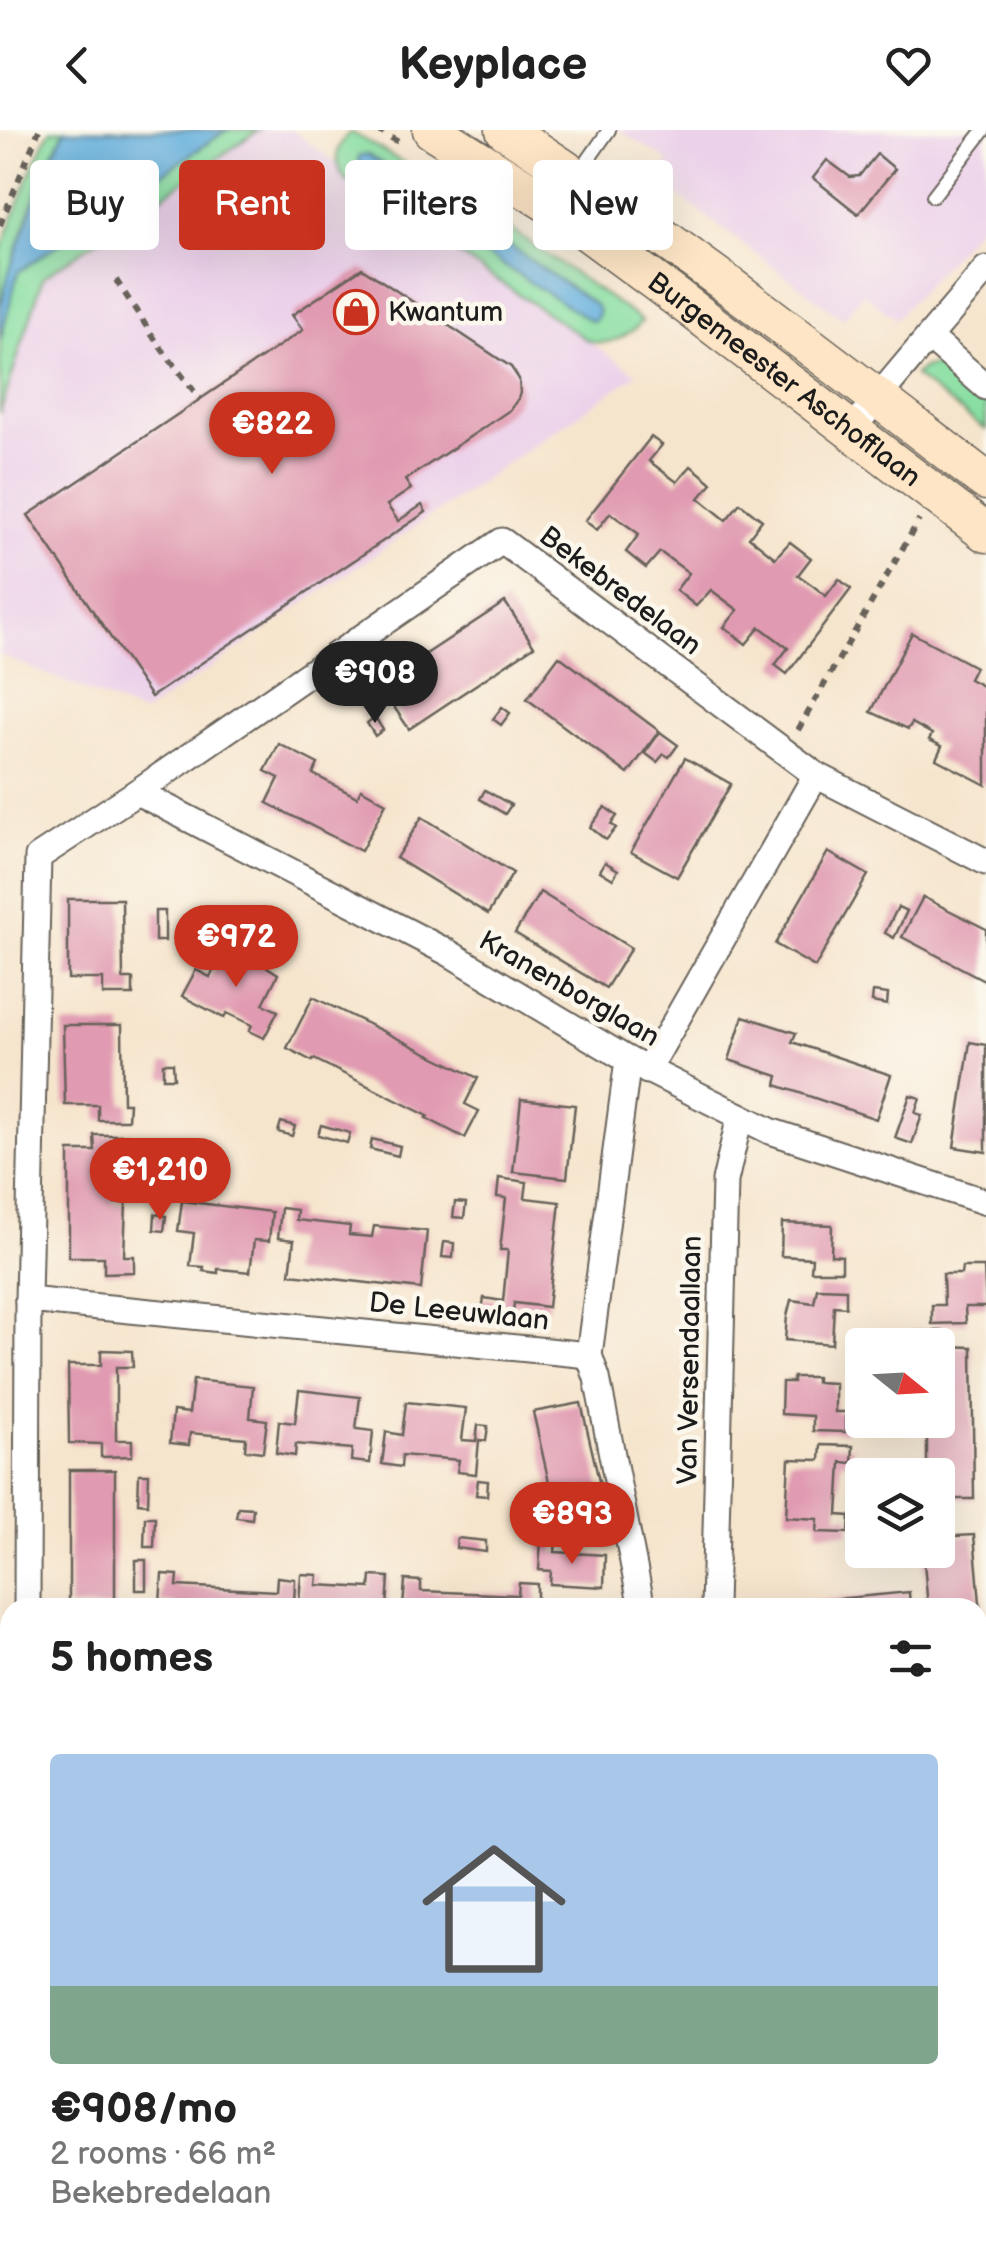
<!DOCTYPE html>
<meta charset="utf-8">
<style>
:root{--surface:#fff;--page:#f2f2f2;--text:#222;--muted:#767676;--accent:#c8321e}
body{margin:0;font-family:"Balsamiq Sans",sans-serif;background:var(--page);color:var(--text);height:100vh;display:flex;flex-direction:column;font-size:38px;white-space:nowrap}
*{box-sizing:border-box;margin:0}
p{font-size:32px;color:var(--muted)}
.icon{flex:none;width:55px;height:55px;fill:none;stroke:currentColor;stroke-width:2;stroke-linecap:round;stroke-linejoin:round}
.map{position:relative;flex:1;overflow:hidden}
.side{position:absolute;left:0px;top:1468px;width:988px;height:672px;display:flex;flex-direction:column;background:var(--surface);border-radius:30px 30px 0 0;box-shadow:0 10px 40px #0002}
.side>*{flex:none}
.guide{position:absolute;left:30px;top:30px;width:928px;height:90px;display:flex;gap:20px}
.needle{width:65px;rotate:108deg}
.buttons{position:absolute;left:845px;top:1198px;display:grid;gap:20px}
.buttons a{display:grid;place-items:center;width:110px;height:110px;border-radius:10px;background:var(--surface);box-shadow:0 10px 40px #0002;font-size:50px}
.price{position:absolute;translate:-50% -85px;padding:0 22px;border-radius:35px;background:var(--accent);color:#fff;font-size:32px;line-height:65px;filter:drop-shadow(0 2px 5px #0008)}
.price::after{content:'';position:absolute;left:50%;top:60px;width:30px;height:22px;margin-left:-15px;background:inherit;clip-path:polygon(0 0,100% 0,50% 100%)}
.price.on{background:#222;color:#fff}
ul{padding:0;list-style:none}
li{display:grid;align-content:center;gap:20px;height:530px;padding:0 50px}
li span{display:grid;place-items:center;height:310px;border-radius:10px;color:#555}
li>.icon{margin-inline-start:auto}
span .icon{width:180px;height:180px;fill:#fffc;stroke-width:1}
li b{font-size:42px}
h2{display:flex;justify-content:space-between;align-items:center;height:120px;padding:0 50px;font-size:42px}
.tag{padding:0 35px;border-radius:10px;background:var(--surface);box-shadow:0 10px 40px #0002;font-size:35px;line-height:90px}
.tag.on{background:var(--accent);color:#fff}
header{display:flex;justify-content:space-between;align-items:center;height:130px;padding:0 50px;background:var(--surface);font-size:45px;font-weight:800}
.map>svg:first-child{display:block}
.built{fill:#ecd1ea}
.green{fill:#89dfa3;stroke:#527e60;stroke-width:2.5}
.water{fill:#65b0de;stroke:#40667d;stroke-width:2.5}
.building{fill:#e09ab1}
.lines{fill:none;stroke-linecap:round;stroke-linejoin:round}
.lane-casing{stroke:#68625a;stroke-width:16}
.street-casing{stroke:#68625a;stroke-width:29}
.secondary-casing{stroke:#68625a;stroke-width:41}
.path{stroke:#68625a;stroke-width:6;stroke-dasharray:8 8;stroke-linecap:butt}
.lane{stroke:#fff;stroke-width:12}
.street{stroke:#fff;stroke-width:25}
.secondary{stroke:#fde5c5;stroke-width:38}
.labels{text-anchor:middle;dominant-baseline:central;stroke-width:9;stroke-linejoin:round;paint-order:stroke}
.poi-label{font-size:28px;fill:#1c1c1c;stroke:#fbf7ec;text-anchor:start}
.street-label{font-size:28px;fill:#1c1c1c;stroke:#fbf7ec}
</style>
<header><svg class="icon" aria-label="back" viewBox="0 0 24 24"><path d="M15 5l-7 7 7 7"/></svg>Keyplace<svg class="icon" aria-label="heart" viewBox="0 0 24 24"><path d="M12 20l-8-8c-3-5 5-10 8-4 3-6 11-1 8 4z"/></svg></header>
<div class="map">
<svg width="986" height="2138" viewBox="0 0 986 2138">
<rect width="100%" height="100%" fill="#fbf7ec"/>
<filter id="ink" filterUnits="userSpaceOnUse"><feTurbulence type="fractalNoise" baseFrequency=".01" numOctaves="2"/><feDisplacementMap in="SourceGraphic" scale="20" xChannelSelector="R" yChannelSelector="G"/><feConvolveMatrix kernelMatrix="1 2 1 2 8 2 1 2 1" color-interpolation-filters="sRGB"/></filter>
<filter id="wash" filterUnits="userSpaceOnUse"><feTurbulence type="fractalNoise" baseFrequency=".0048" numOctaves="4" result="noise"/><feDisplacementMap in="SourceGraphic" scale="40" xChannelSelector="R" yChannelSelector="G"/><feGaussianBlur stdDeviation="2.25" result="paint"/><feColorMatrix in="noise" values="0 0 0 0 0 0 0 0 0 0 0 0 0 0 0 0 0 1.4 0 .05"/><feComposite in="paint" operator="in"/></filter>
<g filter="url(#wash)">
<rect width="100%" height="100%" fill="#f6e5cd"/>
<g class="built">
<path d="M259 0H292L336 33 344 48 637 244 143 584 0 525V283L43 147Z"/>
<path d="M618 0H986V88L875 212 895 188 863 163 843 189 660 52 668 30Z"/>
</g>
<g class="green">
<path d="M50 0H65C36 57 17 116 0 178V123L28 48Z"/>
<path d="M227 0H259L43 147 0 283V211L18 142Z"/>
<path d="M351 2 477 76 642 191C630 206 605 218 587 210L344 48C332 33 336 13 351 2Z"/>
<path d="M938 235 946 238 986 272V300L914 246 923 238Z"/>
</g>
<g class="water">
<path d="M65 0H227L18 142 0 211V178L9 142 45 40Z"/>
<path d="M366 24 442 70 451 80 449 85 446 87 431 81 364 42 358 37 359 26Z"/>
<path d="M475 95 483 97 595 175 599 181 595 190 591 191 471 115 468 109Z"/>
</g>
<g id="blocks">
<g class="building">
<path d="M877 24 895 39 858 84 813 48 827 30 850 47 859 46Z"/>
<path d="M362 138 511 237 519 249 520 263 518 269 510 280 405 350 411 359 387 375 398 391 422 375 426 382 151 567 28 385 303 200 292 185Z"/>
<path d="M651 307 662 315 649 331 677 352 691 336 712 353 699 368 726 390 740 373 762 390 749 407 775 428 790 412 811 428 798 445 812 455 826 466 839 449 851 459 787 544 775 535 788 518 760 497 746 514 724 497 738 480 711 460 696 476 676 460 689 443 660 422 646 438 626 422 639 404 610 383 597 400 585 391Z"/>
<path d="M505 472 534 516 409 599 379 555Z"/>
<path d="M912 503 975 537 969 549 986 558V655L936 629 942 616 929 610 932 604 912 593 908 599 871 582Z"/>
<path d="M559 526 659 601 628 644 527 569Z"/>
<path d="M502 577 510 583 501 595 493 589Z"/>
<path d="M375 587 383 600 375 606 367 593Z"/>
<path d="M660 602 678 615 669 627 664 624 657 632 645 623Z"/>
<path d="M279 614 318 634 313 644 357 667 361 659 386 673 361 721 267 673 279 648 265 641Z"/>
<path d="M685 628 731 654 677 747 631 722Z"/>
<path d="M485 660 511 675 505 684 480 669Z"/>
<path d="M605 677 617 686 611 694 616 698 606 710 590 697Z"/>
<path d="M422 687 513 743 488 784 396 728Z"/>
<path d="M828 722 868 745 815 837 775 814Z"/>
<path d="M605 732 618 740 613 749 600 741Z"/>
<path d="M540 762 631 818 606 858 515 803Z"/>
<path d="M923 767 986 799V851L902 807Z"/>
<path d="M68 769H122L123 849H133V865H103V849H68Z"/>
<path d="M898 777 907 781 894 808 885 803Z"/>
<rect x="155" y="781" width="10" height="30"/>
<path d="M225 817 253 828 278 844 263 874 278 881 264 908 249 901 252 895 227 883 224 888 182 866 196 840 210 847Z"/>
<path d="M873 862 888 864 887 875 872 872Z"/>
<path d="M313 867 478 948 465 974 479 981 465 1008 426 988 428 986 314 929 312 931 287 918Z"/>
<path d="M743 886 796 903 792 912 891 945 876 989 776 955 778 946 729 930Z"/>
<path d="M63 895H122L123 973H129L128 990H98V975H65Z"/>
<path d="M970 912 986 915V1022L954 1017Z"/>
<path d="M163 933H173L174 948H163Z"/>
<path d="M910 965 920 968 915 983 922 985 912 1014 895 1008Z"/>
<path d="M521 969 575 975 567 1048 513 1042Z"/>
<path d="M281 992 295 996 292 1006 278 1002Z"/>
<path d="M321 995 350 1003 347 1013 318 1005Z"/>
<path d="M94 1005H129V1048H115L114 1073H126L124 1126H134V1142L104 1143V1127H69V1021H95Z"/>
<path d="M372 1009 400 1016 398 1026 370 1019Z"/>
<path d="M167 1047 177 1049 175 1064 165 1063Z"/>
<path d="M499 1048 527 1052 525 1068 560 1072 548 1177 514 1173 512 1189 481 1186 484 1168 503 1171 508 1120H500L506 1068 497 1067Z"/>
<path d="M182 1071 272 1082 269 1111 254 1110 250 1142 220 1139H218V1143L203 1141 204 1137 190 1136 194 1103 178 1101Z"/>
<path d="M455 1072 466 1073 464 1088 453 1087Z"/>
<path d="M281 1078 297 1080 296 1090 350 1096 349 1105 372 1107 374 1096 427 1101 421 1159 290 1144 294 1110 278 1108Z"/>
<path d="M155 1084 166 1086 164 1101 154 1100Z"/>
<path d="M782 1093 832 1095 831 1125 842 1126V1141H811L812 1128 781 1126Z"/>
<path d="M444 1112 454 1113 453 1128 442 1127Z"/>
<path d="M962 1137H984L986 1177H965L966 1193 932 1194V1175H944L943 1144H961Z"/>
<path d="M817 1158 846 1159V1177L834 1176 832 1214 785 1210 787 1186 791 1170 814 1173Z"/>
<path d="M913 1201H943V1216L972 1217 974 1369H946L945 1385 938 1384V1345H927V1290H938V1215H913Z"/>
<path d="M101 1220 132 1221 133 1237H116V1310H132V1326L101 1327V1314L69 1313 68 1235H101Z"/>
<path d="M793 1247H816V1252L835 1253V1282H846V1302L813 1301V1286L781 1284 782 1252H793Z"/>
<path d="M193 1250 253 1256 250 1288 267 1290 263 1322 245 1320 246 1308 190 1303 189 1315 170 1313 173 1281 189 1283Z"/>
<path d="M299 1260 360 1267 356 1299 373 1301 370 1333 351 1331 352 1319 296 1314 295 1326 276 1323 279 1291 295 1293Z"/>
<path d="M406 1272 466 1278 462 1310 476 1311 478 1295 488 1296 486 1311 479 1310 476 1344 457 1342 459 1330 402 1325 401 1337 382 1334 386 1302 402 1305Z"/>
<path d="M581 1273 611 1403 563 1414 533 1282Z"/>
<path d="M821 1315 853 1316 852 1333 841 1332 838 1385 850 1386 849 1403 817 1402 818 1389 786 1387 789 1329 820 1330Z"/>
<rect x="69" y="1340" width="46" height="138"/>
<path d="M139 1344H149L148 1374 138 1373Z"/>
<path d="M478 1350 488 1351 487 1366 476 1365Z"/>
<path d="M238 1377 253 1378 252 1389 236 1387Z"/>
<path d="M145 1387H155L154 1417H144Z"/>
<path d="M974 1405 983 1507 978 1508V1478H928L923 1420H938V1407Z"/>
<path d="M457 1408 486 1411V1422L456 1418Z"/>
<path d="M541 1410 556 1411 555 1422 605 1425 604 1457 550 1454 551 1441 539 1440Z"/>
<rect x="136" y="1430" width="10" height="30"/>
<path d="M162 1444 178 1445 177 1456 276 1461 277 1447 295 1449 294 1478H175V1474L160 1473Z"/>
<path d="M301 1444 318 1445 317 1455 370 1458 371 1446 389 1447 387 1478H313L299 1474Z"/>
<path d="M405 1450 421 1451V1461L518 1465 519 1453 537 1454V1478H403Z"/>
<path d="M909 1462 910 1478H773V1475Z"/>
<path d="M986 1600V1696L978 1697V1678L982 1677 978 1601Z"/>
<path d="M978 1713 986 1716V1816L978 1813Z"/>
<path d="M5 2037 10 2038V2130H46L44 2138H0V2070Z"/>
<path d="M125 2130H171L170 2138H123Z"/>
</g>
</g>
</g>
<g filter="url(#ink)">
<use href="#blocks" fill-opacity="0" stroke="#68625a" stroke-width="2.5"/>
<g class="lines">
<defs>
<g id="lane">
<path d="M579 43 609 0"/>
<path d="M933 66 984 0"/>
</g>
<g id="street">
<path d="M930 208 986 257"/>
<path d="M852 300C895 244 942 193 986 139"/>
<path d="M137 662 449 823 628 930 770 1001 986 1072"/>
<path d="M647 941 816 645"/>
<path d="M28 1170 589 1225 628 930"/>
<path d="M589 1225 597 1248 642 1478"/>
<path d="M27 1478 28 1170 38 727 137 662 502 411 816 645 986 732"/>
<path d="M714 1478 725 1051 740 986"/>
<path d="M978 1550 986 1549"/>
<path d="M978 1867 986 1863"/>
</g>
<g id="secondary">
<path id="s1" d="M432 0 554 77 680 170 986 403"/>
<path d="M505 0C672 107 829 231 986 351"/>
</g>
</defs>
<use href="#lane" class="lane-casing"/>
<use href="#street" class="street-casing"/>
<use href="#secondary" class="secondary-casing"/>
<g class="path">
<path d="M377 0 402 14"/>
<path d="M0 95 39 0"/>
<path d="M116 150 158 214 200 269"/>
<path d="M798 600 919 390"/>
</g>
<use href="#lane" class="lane"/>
<use href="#street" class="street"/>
<use href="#secondary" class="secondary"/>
</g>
</g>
<defs>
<symbol id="shop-ring" viewBox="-11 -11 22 22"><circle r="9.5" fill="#fbf7ec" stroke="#c8321e" stroke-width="1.5"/><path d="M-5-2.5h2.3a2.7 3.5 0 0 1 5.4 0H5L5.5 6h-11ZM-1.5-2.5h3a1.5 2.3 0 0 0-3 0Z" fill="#c8321e"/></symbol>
</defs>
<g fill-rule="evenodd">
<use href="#shop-ring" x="331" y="157" width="50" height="50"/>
</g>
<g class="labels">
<g class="poi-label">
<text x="388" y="182">Kwantum</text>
</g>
<g class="street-label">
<text stroke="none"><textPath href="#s1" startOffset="432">Burgemeester Aschofflaan</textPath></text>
<text transform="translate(620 461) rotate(37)">Bekebredelaan</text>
<text transform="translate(569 859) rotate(30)">Kranenborglaan</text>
<text transform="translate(459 1182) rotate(6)">De Leeuwlaan</text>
<text transform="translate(690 1230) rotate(-89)">Van Versendaallaan</text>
</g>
</g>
</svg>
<div class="buttons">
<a><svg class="needle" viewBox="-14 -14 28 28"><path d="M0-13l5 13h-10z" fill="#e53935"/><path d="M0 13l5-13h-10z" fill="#767676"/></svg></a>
<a><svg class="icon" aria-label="layers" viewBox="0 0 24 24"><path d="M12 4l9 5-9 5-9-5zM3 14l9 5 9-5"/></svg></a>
</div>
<b class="price" style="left:272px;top:347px">€822</b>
<b class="price on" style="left:375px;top:596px">€908</b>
<b class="price" style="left:236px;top:860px">€972</b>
<b class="price" style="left:160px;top:1093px">€1,210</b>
<b class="price" style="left:572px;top:1437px">€893</b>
<div class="guide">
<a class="tag">Buy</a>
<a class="tag on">Rent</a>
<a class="tag">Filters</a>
<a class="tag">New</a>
</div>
<section class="side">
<h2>5 homes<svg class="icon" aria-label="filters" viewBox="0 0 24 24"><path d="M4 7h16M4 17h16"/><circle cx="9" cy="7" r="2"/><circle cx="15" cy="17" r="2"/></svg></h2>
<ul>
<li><span style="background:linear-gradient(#a9c7e8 75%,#7fa58c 0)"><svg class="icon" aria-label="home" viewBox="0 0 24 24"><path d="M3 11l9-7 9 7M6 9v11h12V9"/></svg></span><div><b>€908/mo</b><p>2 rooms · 66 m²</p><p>Bekebredelaan</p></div></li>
</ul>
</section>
</div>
